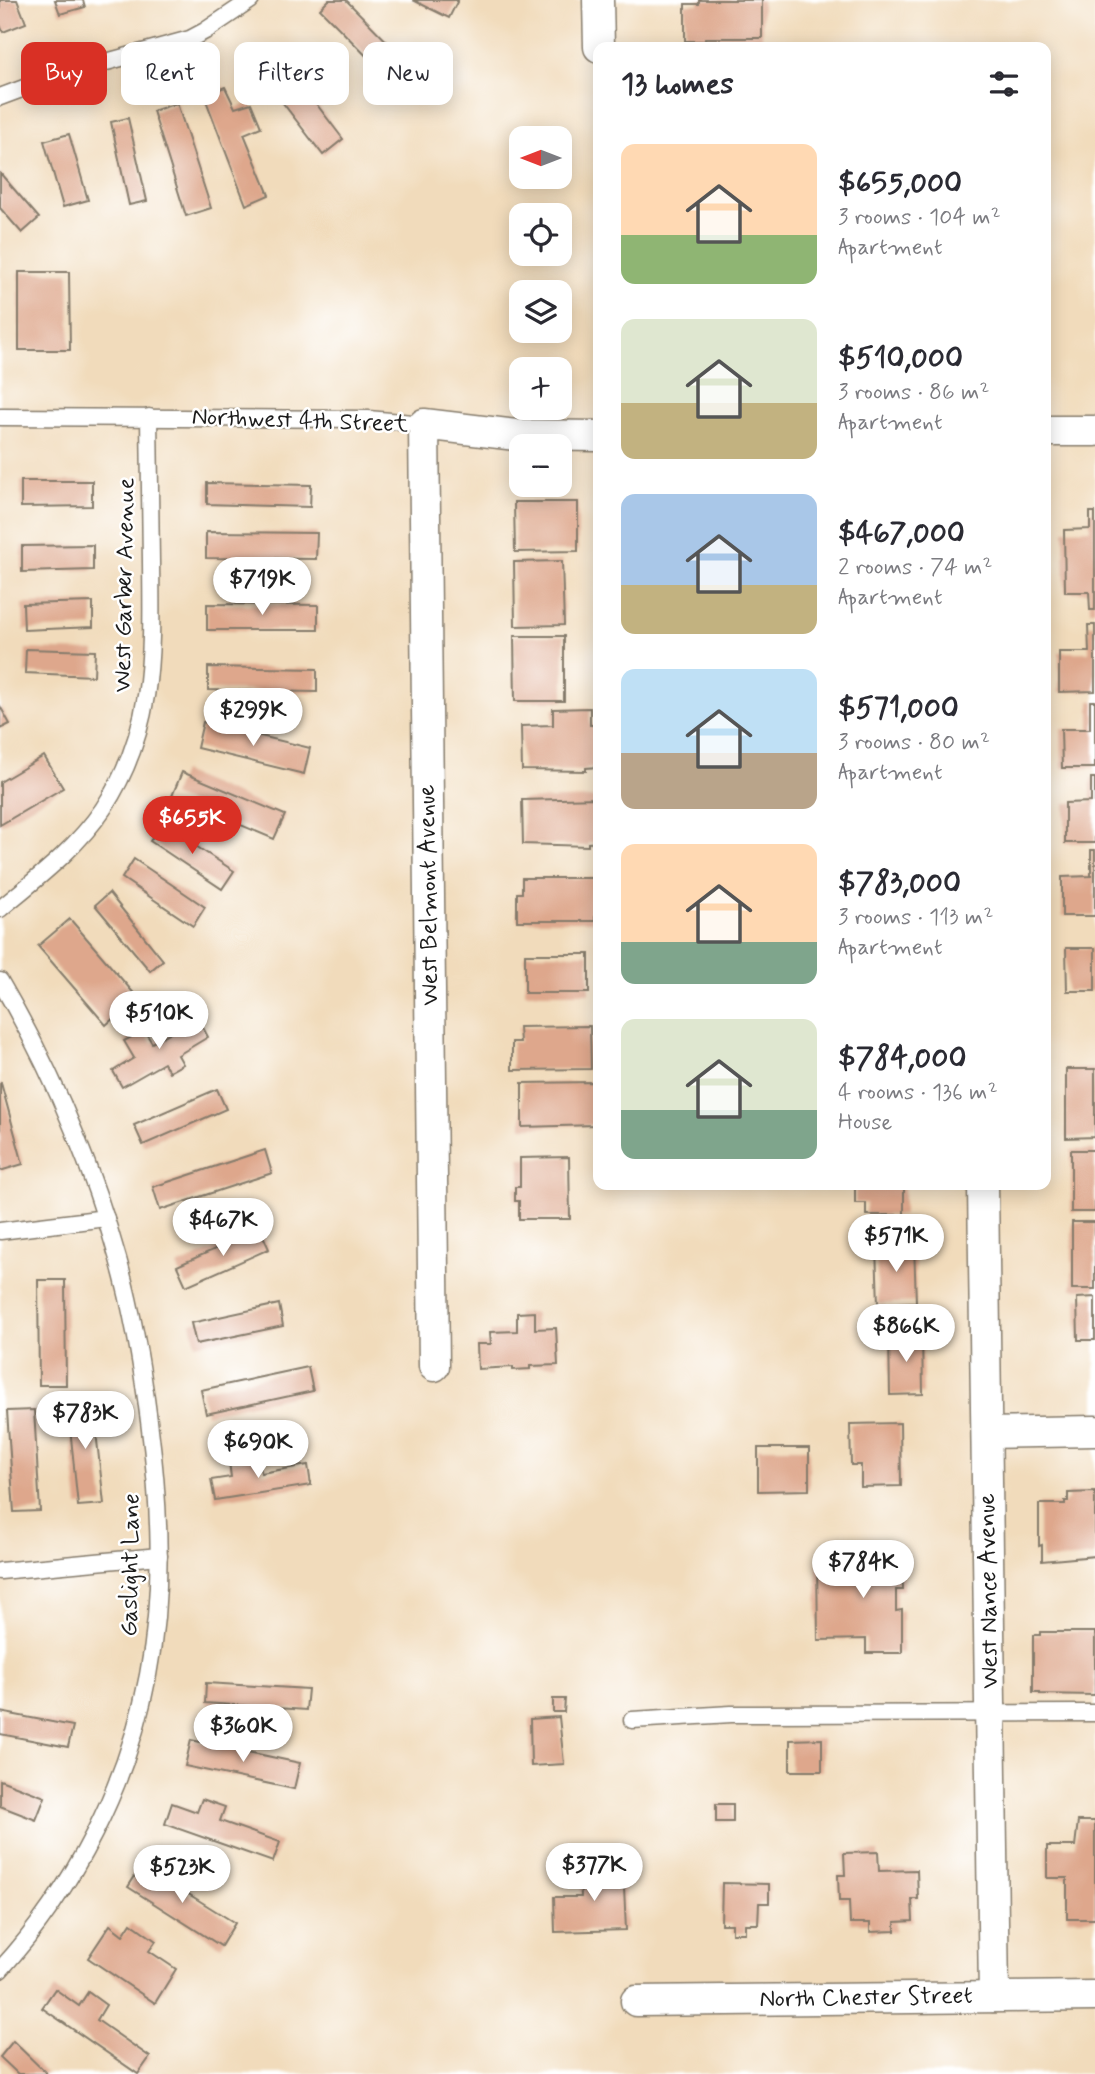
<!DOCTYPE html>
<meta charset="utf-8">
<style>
:root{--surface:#fff;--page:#f7f7f7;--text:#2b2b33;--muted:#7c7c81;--accent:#d93025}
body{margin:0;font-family:Mynerve,sans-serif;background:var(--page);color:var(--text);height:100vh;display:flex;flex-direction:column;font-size:26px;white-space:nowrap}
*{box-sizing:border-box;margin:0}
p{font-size:23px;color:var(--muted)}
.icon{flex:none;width:38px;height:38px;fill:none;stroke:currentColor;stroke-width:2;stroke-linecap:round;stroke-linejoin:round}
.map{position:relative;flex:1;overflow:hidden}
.sheet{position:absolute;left:593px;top:42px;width:458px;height:1148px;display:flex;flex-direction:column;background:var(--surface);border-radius:14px;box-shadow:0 4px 18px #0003}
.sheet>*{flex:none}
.hud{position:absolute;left:21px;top:42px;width:467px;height:63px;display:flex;gap:14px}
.needle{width:46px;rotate:270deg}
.tools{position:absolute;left:509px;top:126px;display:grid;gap:14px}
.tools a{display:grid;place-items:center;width:63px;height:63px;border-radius:14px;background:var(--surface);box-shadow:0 4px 18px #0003;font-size:35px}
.price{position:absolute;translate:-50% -60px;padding:0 16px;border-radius:24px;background:#fff;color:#222;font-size:23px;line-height:46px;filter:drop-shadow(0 2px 4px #0008)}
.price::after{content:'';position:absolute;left:50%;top:42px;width:21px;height:16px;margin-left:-10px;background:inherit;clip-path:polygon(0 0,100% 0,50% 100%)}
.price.current{background:var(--accent);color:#fff}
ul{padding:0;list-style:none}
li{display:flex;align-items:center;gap:21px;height:175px;padding:0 28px}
li span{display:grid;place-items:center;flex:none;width:196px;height:140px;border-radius:14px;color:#555}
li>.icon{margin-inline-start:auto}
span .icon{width:84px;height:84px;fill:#fffc;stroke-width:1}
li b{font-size:30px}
h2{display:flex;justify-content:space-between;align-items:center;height:84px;padding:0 28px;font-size:30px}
.tag{padding:0 24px;border-radius:14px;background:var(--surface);box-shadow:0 4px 18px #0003;font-size:24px;line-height:63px}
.tag.current{background:var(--accent);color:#fff}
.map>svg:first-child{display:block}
.building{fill:#dea78c}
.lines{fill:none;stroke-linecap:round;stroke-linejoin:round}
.lane-casing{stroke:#867c6c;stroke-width:19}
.street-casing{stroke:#867c6c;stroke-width:33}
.lane{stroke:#fff;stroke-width:16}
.street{stroke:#fff;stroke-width:30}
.labels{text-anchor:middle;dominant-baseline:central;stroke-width:5;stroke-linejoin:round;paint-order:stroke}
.street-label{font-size:24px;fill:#1c1c1c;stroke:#fff}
</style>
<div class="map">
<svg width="1095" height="2074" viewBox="0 0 1095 2074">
<rect width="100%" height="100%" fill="#fff"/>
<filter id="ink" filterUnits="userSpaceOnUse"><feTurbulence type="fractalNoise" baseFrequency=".0143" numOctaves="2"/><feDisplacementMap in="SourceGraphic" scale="14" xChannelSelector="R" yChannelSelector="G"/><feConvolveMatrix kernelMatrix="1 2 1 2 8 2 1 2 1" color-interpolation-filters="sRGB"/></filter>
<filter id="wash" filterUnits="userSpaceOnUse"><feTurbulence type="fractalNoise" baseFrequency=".00686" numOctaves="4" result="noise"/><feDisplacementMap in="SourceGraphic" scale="28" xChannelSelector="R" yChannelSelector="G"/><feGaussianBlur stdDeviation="1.57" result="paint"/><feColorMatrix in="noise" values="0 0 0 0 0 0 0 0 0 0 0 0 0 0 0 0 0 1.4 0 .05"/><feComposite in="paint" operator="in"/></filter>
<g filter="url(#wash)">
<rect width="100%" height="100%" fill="#f1dbbb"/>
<g id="blocks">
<g class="building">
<path d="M0 0H17L26 23 3 32 0 25Z"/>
<path d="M55 0H83L85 7 60 14Z"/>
<path d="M329 0H346L415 70 397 87 320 9Z"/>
<path d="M413 0H458L449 18Z"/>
<path d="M699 0H762V38H705V41H685V4H699Z"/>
<path d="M277 52 343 139 323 155 256 68Z"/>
<path d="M225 87 235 108 251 103 261 127 244 134 269 195 246 205 204 95Z"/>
<path d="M177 103 211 208 186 216 153 111Z"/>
<path d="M128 118 147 201 129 205 111 122Z"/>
<path d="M69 134 88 200 63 207 44 141Z"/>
<path d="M0 173 39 218 22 233 0 208Z"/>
<path d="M19 272H69L70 350H19Z"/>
<path d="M21 481H92V506L21 507Z"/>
<path d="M207 483 311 485 310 507 207 504Z"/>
<path d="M514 502H578V551L515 552Z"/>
<path d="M1090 512H1095V610H1090L1089 592H1065L1064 530 1090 529Z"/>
<path d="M206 532 317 533 316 559 206 558Z"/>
<path d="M93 545V570L22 572V546Z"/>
<path d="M562 561 564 625 515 626 514 562Z"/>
<path d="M93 602V627L24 630 23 604Z"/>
<path d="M207 604 318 605V630H207Z"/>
<path d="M1088 625H1095V691L1059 692V652H1089Z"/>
<path d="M514 636H564V701H515Z"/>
<path d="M26 649 95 651 94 676 25 673Z"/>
<path d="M208 667 317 669V692L208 690Z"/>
<path d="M1090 701H1095V768H1062L1061 729H1090Z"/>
<path d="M0 706 10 724 0 729Z"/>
<path d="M590 708V725H598V767L586 768V771L522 770 521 726 553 725V709Z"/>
<path d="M203 722 310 748 304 774 197 748Z"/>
<path d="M44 756 63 788 0 825V782Z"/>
<path d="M182 772 285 815 274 839 172 796Z"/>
<path d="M1091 778H1095V843H1065V803L1091 802Z"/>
<path d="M598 798V842L588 843V846L523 844 522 800Z"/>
<path d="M162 824 234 871 222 889 150 841Z"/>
<path d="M1091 850H1095V916H1062V877L1091 876Z"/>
<path d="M134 859 205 907 193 926 122 878Z"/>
<path d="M522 878H595V921H517V893H522Z"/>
<path d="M109 893 163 960 150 971 95 905Z"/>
<path d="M70 919 137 997 106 1025 38 946Z"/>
<path d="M1066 948H1095V991H1067Z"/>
<rect x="525" y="954" width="64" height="39"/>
<path d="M197 1017 208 1037 178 1055 183 1064 169 1072 164 1063 122 1087 113 1071 134 1058 124 1041 144 1030 152 1043Z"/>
<path d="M590 1026 591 1069 512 1070V1042H520L519 1027Z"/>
<path d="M1066 1069H1095V1137L1066 1138Z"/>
<path d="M596 1082V1125L522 1127V1083Z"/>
<path d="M1 1083 23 1164 0 1171V1084Z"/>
<path d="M217 1089 226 1109 143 1145 134 1125Z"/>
<path d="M265 1150 272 1173 160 1210 153 1187Z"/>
<rect x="1071" y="1150" width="24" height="62"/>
<path d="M569 1157 570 1219H519V1201H515V1187H520V1158Z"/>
<path d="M855 1185H904V1215H866V1203H855Z"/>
<rect x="1072" y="1222" width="23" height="67"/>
<path d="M260 1229 269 1249 186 1286 177 1266Z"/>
<path d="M914 1245 916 1302 878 1304 876 1247Z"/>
<path d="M38 1280H65L66 1385H39Z"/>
<path d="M1095 1297V1340H1078L1077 1298Z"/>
<path d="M279 1304 283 1326 196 1344 191 1323Z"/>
<path d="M535 1312V1329L556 1328 558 1365 530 1366V1369L513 1370V1367L478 1369 477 1344H491L490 1332 517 1331V1313Z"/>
<path d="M922 1333 923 1394 890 1395 889 1334Z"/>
<path d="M308 1367 313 1391 206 1414 201 1390Z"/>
<path d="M92 1395 104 1504 78 1506 67 1398Z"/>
<path d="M34 1410 40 1511 14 1512 7 1411Z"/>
<path d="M900 1423 901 1486 861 1487V1465H851L850 1424Z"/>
<path d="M758 1448H809V1490L758 1491Z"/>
<path d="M259 1457 261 1473 308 1465 311 1485 215 1500 211 1480 231 1477 229 1462Z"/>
<path d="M1095 1492V1556L1042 1561V1545L1039 1546V1504H1065V1501H1068V1493Z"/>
<path d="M864 1546H902L903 1590H896V1611L902 1610V1653H866V1639L818 1640 817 1561H864Z"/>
<path d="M1040 1632H1095V1695L1040 1694V1692H1033V1635H1040Z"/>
<path d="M206 1683 308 1689 306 1710 205 1703Z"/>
<path d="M553 1699H565L564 1712H553Z"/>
<path d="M0 1712 73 1726 68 1747 0 1734Z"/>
<path d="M559 1717 564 1764 531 1766 530 1719Z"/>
<path d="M822 1739V1771H790V1740Z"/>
<path d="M191 1740 300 1763 294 1789 185 1766Z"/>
<path d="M0 1780 45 1797 36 1820 0 1806Z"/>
<path d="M202 1799 225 1807 220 1821 280 1842 273 1862 165 1824 172 1803 197 1812Z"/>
<rect x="716" y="1804" width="17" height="18"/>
<path d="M1078 1821H1095V1919H1067V1878H1047V1846H1075Z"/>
<path d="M878 1852 879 1871 917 1870 918 1899H912L913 1921 895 1922V1931L870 1932V1923H850L849 1901H839L838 1875H845L844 1853Z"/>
<path d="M142 1865 235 1923 221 1946 128 1887Z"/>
<path d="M623 1866 626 1930 555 1932 554 1897H581L580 1868Z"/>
<path d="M722 1883 769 1884V1903H759L758 1924H745V1933H732V1924H721Z"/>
<path d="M131 1923 156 1941 149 1951 176 1969 155 2003 88 1958 110 1925 123 1935Z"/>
<path d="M55 1989 79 2006 88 1992 106 2005 97 2020 150 2057 138 2074 42 2008Z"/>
<path d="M13 2041 47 2074H18L0 2057Z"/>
</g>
</g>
</g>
<g filter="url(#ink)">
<use href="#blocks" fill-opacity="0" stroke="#867c6c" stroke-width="2"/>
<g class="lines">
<defs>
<g id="lane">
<path d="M0 97 59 75 190 39 205 31 251 0"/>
<path d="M0 417 368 419 424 424"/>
<path d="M0 909C36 879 76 849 103 809 155 730 152 653 151 562 150 514 150 465 149 417"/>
<path d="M0 981C50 1067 91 1163 118 1259 133 1312 142 1366 149 1421 160 1505 164 1591 148 1675 128 1784 74 1889 0 1970"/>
<path d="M0 1231 106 1218"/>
<path d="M0 1571 159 1556"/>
<path d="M632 1720 731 1714 1095 1713"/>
</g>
<g id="street">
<path d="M598 0 599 47"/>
<path d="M1046 431H1095"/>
<path d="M983 1185 994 1997"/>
<path d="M434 1366 424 424 516 435 598 436"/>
<path d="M987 1433 1095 1431"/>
<path d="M636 2001 1095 1996"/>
</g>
</defs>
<use href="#lane" class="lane-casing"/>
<use href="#street" class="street-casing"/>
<use href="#lane" class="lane"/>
<use href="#street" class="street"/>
</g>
</g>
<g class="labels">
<g class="street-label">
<text transform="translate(300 421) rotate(2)">Northwest 4th Street</text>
<text transform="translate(125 585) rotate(-89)">West Garber Avenue</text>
<text transform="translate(429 895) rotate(-91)">West Belmont Avenue</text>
<text transform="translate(131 1565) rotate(-89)">Gaslight Lane</text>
<text transform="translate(989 1591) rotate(-91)">West Nance Avenue</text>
<text transform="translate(866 1998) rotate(-1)">North Chester Street</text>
</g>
</g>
</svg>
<div class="tools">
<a><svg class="needle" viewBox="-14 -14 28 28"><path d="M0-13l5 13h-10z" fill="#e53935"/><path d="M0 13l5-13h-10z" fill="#7c7c81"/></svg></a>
<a><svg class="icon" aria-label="locate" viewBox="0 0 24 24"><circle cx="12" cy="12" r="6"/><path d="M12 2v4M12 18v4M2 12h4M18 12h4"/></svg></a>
<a><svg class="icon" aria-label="layers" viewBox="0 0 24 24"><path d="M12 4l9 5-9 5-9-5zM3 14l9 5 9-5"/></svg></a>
<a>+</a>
<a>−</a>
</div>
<b class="price" style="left:262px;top:617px">$719K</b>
<b class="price" style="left:253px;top:748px">$299K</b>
<b class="price current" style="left:192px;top:856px">$655K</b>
<b class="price" style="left:159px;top:1051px">$510K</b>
<b class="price" style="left:223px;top:1258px">$467K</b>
<b class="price" style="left:896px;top:1274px">$571K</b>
<b class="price" style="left:906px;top:1364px">$866K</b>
<b class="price" style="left:85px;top:1451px">$783K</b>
<b class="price" style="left:258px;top:1480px">$690K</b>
<b class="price" style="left:863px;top:1600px">$784K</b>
<b class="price" style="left:243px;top:1764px">$360K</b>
<b class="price" style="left:594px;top:1903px">$377K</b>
<b class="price" style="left:182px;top:1905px">$523K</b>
<div class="hud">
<a class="tag current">Buy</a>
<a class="tag">Rent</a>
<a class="tag">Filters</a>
<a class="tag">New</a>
</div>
<section class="sheet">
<h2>13 homes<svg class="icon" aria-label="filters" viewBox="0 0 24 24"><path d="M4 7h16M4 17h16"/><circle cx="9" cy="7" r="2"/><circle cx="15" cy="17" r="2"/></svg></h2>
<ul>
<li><span style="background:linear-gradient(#ffd9b3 65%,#8fb573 0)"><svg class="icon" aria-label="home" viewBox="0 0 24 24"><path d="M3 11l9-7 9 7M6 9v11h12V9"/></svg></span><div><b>$655,000</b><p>3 rooms · 104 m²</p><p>Apartment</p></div></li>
<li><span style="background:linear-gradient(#dfe7d0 60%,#c2b280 0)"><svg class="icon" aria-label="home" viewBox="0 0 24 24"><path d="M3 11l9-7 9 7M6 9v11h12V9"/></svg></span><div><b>$510,000</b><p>3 rooms · 86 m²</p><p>Apartment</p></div></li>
<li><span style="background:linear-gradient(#a9c7e8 65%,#c2b280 0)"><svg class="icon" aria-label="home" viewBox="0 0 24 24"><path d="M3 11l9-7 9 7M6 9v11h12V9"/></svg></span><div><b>$467,000</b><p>2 rooms · 74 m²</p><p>Apartment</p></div></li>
<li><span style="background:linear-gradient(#bfe0f5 60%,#b9a48a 0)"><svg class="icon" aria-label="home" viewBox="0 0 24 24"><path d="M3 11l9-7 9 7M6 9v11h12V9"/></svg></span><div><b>$571,000</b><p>3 rooms · 80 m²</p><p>Apartment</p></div></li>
<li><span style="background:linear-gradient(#ffd9b3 70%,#7fa58c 0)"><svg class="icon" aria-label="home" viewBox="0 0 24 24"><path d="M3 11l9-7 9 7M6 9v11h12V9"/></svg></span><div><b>$783,000</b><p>3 rooms · 113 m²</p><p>Apartment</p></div></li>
<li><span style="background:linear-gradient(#dfe7d0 65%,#7fa58c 0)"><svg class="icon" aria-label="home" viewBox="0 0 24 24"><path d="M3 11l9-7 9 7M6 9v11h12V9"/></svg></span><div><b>$784,000</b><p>4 rooms · 136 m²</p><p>House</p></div></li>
</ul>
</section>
</div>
